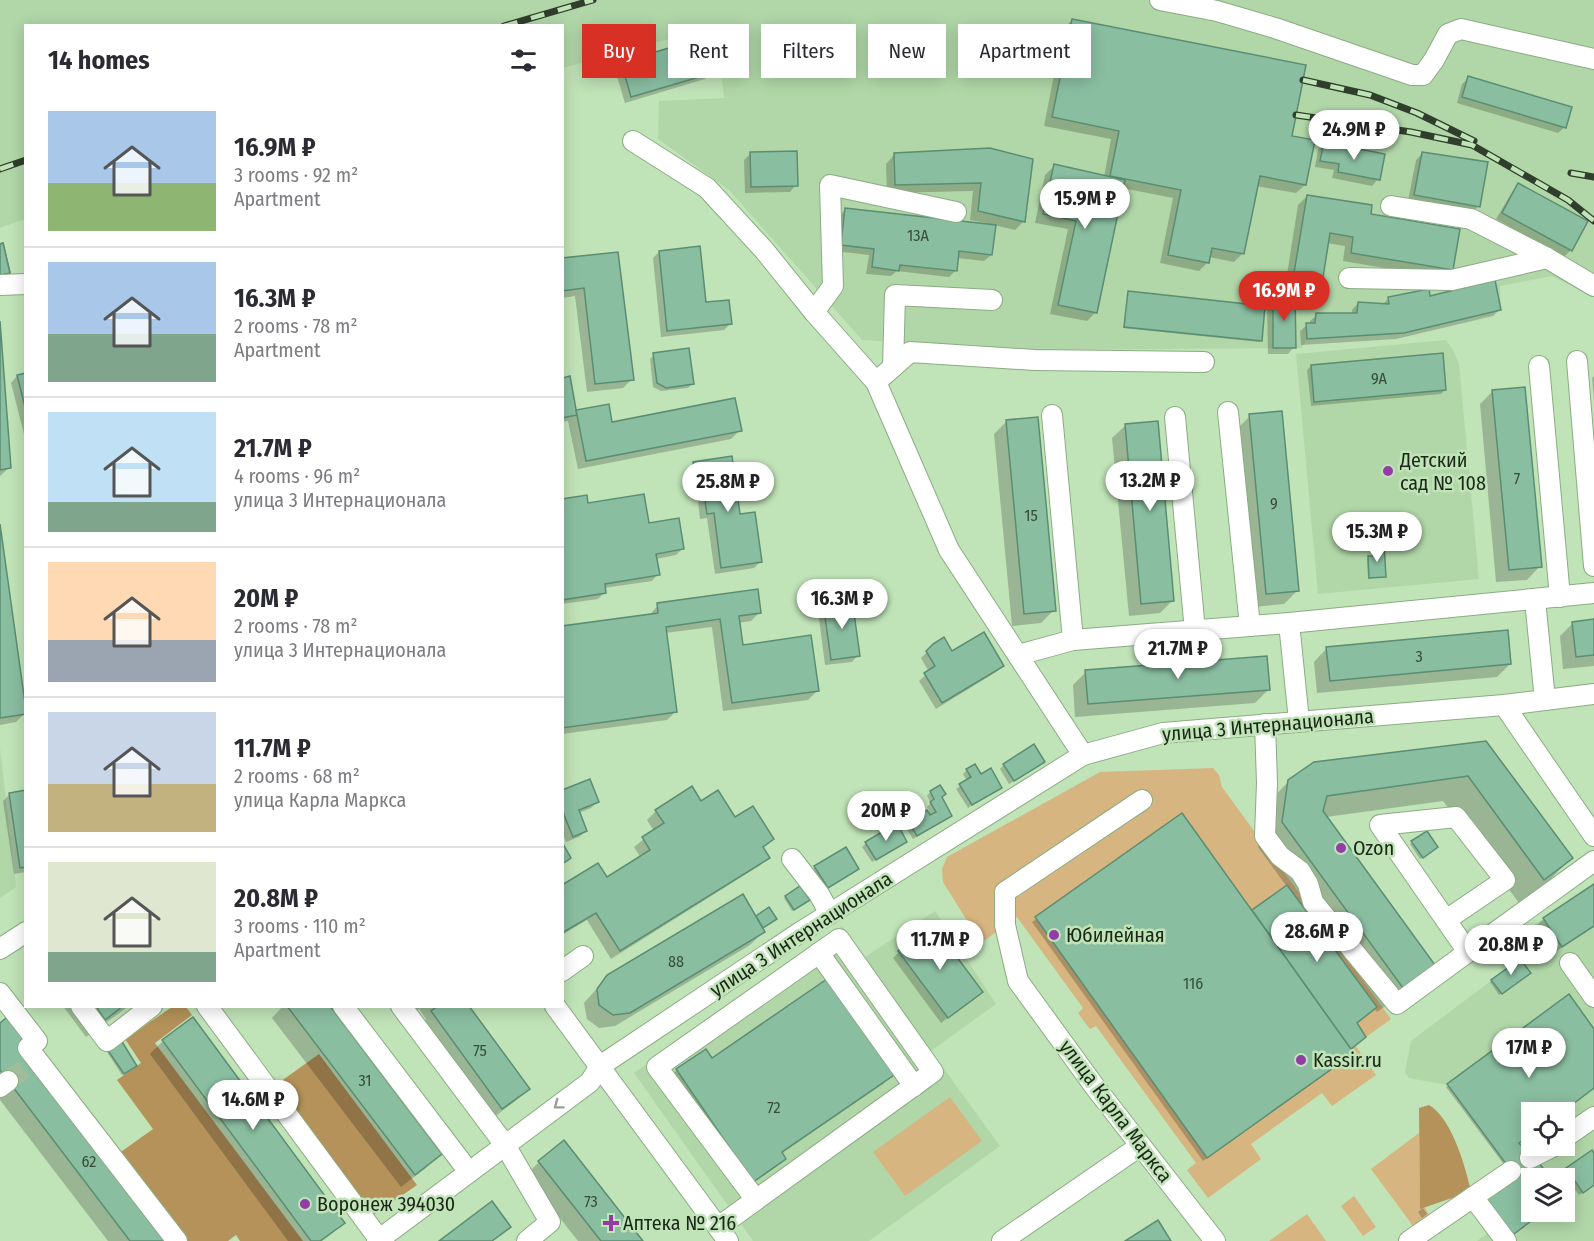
<!DOCTYPE html>
<meta charset="utf-8">
<style>
:root{--surface:#fff;--page:#f2f2f3;--text:#2b2b33;--muted:#7c7c81;--line:#e1e1e2;--accent:#d93025}
body{margin:0;font-family:"Fira Sans Condensed",sans-serif;background:var(--page);color:var(--text);height:100vh;display:flex;flex-direction:column;font-size:22px;white-space:nowrap}
*{box-sizing:border-box;margin:0}
p{font-size:20px;color:var(--muted)}
.icon{flex:none;width:33px;height:33px;fill:none;stroke:currentColor;stroke-width:2;stroke-linecap:round;stroke-linejoin:round}
.map{position:relative;flex:1;overflow:hidden}
.sheet{position:absolute;left:24px;top:24px;width:540px;height:984px;display:flex;flex-direction:column;background:var(--surface);border-radius:0px;box-shadow:0 3px 15px #0003}
.sheet>*{flex:none}
.hud{position:absolute;left:582px;top:24px;width:570px;height:54px;display:flex;gap:12px}
.controls{position:absolute;left:1521px;top:1102px;display:grid;gap:12px}
.controls a{display:grid;place-items:center;width:54px;height:54px;border-radius:0px;background:var(--surface);box-shadow:0 3px 15px #0003;font-size:30px}
.price{position:absolute;translate:-50% -51px;padding:0 14px;border-radius:21px;background:#fff;color:#222;font-size:20px;line-height:39px;filter:drop-shadow(0 2px 3px #0008)}
.price::after{content:'';position:absolute;left:50%;top:36px;width:18px;height:14px;margin-left:-9px;background:inherit;clip-path:polygon(0 0,100% 0,50% 100%)}
.price.active{background:var(--accent);color:#fff}
ul{padding:0;list-style:none}
li{display:flex;align-items:center;gap:18px;height:150px;padding:0 24px}
li+li{border-top:2px solid var(--line)}
li span{display:grid;place-items:center;flex:none;width:168px;height:120px;border-radius:0px;color:#555}
li>.icon{margin-inline-start:auto}
span .icon{width:72px;height:72px;fill:#fffc;stroke-width:1}
li b{font-size:26px}
h2{display:flex;justify-content:space-between;align-items:center;height:72px;padding:0 24px;font-size:26px}
.tag{padding:0 21px;border-radius:0px;background:var(--surface);box-shadow:0 3px 15px #0003;font-size:21px;line-height:54px}
.tag.active{background:var(--accent);color:#fff}
.map>svg:first-child{display:block}
.built{fill:#b1d7a8;fill-rule:evenodd}
.green{fill:#d6b580}
.forest{fill:#b49259}
.shadow{fill:#0003}
.building{fill:#8abea1;stroke:#5b8d72;stroke-width:1.5}
.lines{fill:none;stroke-linecap:round;stroke-linejoin:round}
.minor-tunnel{stroke:#9fbd98;stroke-width:20;stroke-dasharray:20 10;stroke-linecap:butt}
.minor-casing{stroke:#8bac83;stroke-width:22}
.minor{stroke:#fff;stroke-width:20}
.rail-casing{stroke:#2f3f2b;stroke-width:7}
.rail{stroke:#c0e3b8;stroke-width:4.5;stroke-dasharray:14;stroke-linecap:butt}
.oneway{stroke:#989e97}
.poi-dot{fill:#933ba7;stroke:#c0e3b8;stroke-width:2}
.labels{text-anchor:middle;dominant-baseline:central;stroke-width:5;stroke-linejoin:round;paint-order:stroke}
.number-label{font-size:16px;fill:#364d3a}
.poi-label{font-size:20px;fill:#1a2717;stroke:#c0e3b8;text-anchor:start}
.street-label{font-size:20px;fill:#1a2717;stroke:#c0e3b8}
</style>
<div class="map">
<svg width="1594" height="1241" viewBox="0 0 1594 1241">
<rect width="100%" height="100%" fill="#c0e3b8"/>
<g class="built">
<path d="M0 0H1594V286L1579 290 1552 276 1500 286 1501 310 1404 333 1307 339 1302 348 1021 350 862 340 729 190 658 139 659 101 724 98 716 26 563 68 562 26H26L25 219 0 228Z"/>
<path d="M1446 340 1453 350 1459 364 1479 579 1318 594 1296 354Z"/>
<path d="M0 748 16 887 0 898Z"/>
<path d="M1594 884V1241H1477L1491 1231 1515 1176 1447 1085 1409 1078 1405 1072 1411 1041 1520 959 1509 942ZM1532 1113H1564V1146H1532ZM1532 1179H1564V1212H1532Z"/>
<path d="M935 911 996 1004 931 1051 1000 1146 869 1241H753L634 1073 842 926 865 957Z"/>
</g>
<g class="green">
<path d="M1213 768 1219 775 1222 787 1391 1019 1355 1045 1376 1075 1332 1106 1322 1093 1251 1144 1261 1159 1208 1198 1187 1170 1196 1163 1096 1026 1090 1029 1078 1013 1083 1008 1017 917 981 943 943 882 942 869 947 857 1100 772Z"/>
<path d="M950 1097 982 1141 905 1196 873 1152Z"/>
<path d="M1419 1133 1420 1208 1424 1206 1429 1215 1413 1226 1371 1169Z"/>
<path d="M1354 1196 1376 1227 1363 1236 1341 1206Z"/>
<path d="M1307 1214 1326 1241H1269Z"/>
</g>
<g class="forest">
<path d="M172 1007H186L192 1015 155 1043 303 1241H240L236 1235 228 1241H186L118 1154 153 1129 117 1080 141 1063 125 1039Z"/>
<path d="M319 1054 417 1185 368 1219 273 1087Z"/>
<path d="M1429 1105C1451 1118 1464 1162 1470 1187L1462 1196 1449 1199 1420 1209 1419 1108Z"/>
</g>
<g class="shadow">
<path d="M1072 20 1290 137 1305 185 1296 193 1256 186 1243 253 1234 262 1209 257 1208 262 1199 271 1160 263 1173 198 1122 188 1096 312 1087 321 1050 314 1068 229 1035 223 1045 175 1054 166 1104 177 1111 139 1044 126 1063 29Z"/>
<path d="M622 64 712 72 705 79 625 103 615 70Z"/>
<path d="M1469 78 1565 127 1558 133 1457 103 1462 84Z"/>
<path d="M1324 144 1378 179 1372 186 1332 178 1334 170 1315 167 1318 150Z"/>
<path d="M990 149 1024 221 1015 230 994 225 991 255 984 261 957 258 955 271 949 277 897 271 891 276 866 274 869 255 835 251 839 216 846 209 986 226V223L970 220 973 191 887 193 886 164 894 155Z"/>
<path d="M751 153 796 185 790 192 745 193 744 160Z"/>
<path d="M1422 154 1479 206 1472 212 1408 201 1416 160Z"/>
<path d="M1519 185 1586 221 1571 250 1564 257 1496 219 1512 192Z"/>
<path d="M1307 196 1369 216 1452 269 1443 278 1343 261 1345 246 1327 243 1320 283 1311 292 1285 287 1298 205Z"/>
<path d="M659 252 705 304 730 324 724 330 661 337 653 258Z"/>
<path d="M617 253 632 379 623 388 587 392 575 296 562 298V260Z"/>
<path d="M1129 293 1260 341 1259 342 1123 328Z"/>
<path d="M1274 297 1294 347 1288 354H1268L1267 303Z"/>
<path d="M1429 297 1500 309 1493 316 1396 339 1301 345 1300 331 1307 325H1310V321L1317 315 1352 314V310L1358 303 1382 305 1389 298Z"/>
<path d="M0 341 10 467 0 476Z"/>
<path d="M654 355 692 384 688 388 661 391 653 387 650 359Z"/>
<path d="M1311 366 1445 390 1441 394 1311 406 1307 370Z"/>
<path d="M26 374V442L11 383 17 376Z"/>
<path d="M1594 376V401L1592 378Z"/>
<path d="M562 379 575 414 611 423 740 430 731 439 578 469 568 421 562 422Z"/>
<path d="M1493 391 1540 566 1527 580 1496 582 1480 404Z"/>
<path d="M1250 416 1297 591 1284 604 1253 607 1237 429Z"/>
<path d="M1007 421 1054 610 1041 623 1012 626 994 434Z"/>
<path d="M1126 425 1173 600 1160 613 1129 616 1112 438Z"/>
<path d="M694 463 739 515 760 562 754 568 715 574 707 518 700 519 697 493 691 494 688 469Z"/>
<path d="M562 501 587 505 648 525 682 549 676 555 656 559 658 574 652 581 604 588 605 592 598 599 562 604Z"/>
<path d="M0 535 24 714 16 722 0 725Z"/>
<path d="M1374 547 1384 576 1368 579 1367 559 1373 557Z"/>
<path d="M824 604 858 655 852 662 825 665 818 611Z"/>
<path d="M658 605 760 612 751 621 738 623 741 647 817 691 808 700 723 711 712 627 665 633 676 711 667 720 562 734V627L649 616Z"/>
<path d="M1594 621V666L1563 669 1560 636 1573 623Z"/>
<path d="M933 646 951 653 1002 666 996 672 936 709 919 681 929 672 921 658Z"/>
<path d="M1327 648 1510 664 1497 677 1317 693 1314 662Z"/>
<path d="M1086 672 1268 690 1255 703 1075 717 1073 685Z"/>
<path d="M1486 742 1571 858 1547 883 1519 903 1443 801 1326 817 1408 990 1377 1012 1374 1008 1356 1024 1348 1057 1203 1161 1032 922 1181 815 1252 913 1287 887 1258 847 1264 807 1289 781Z"/>
<path d="M1004 765 1039 766 1009 784 1000 769Z"/>
<path d="M967 770 1001 787 968 808 956 789 967 781 963 774Z"/>
<path d="M562 792 597 802 591 808 579 813 586 831 579 837 566 842 562 832Z"/>
<path d="M930 792 940 798 951 816 913 839 905 826 929 810 927 807 931 803 927 796Z"/>
<path d="M10 794 26 800V872L14 874 3 801Z"/>
<path d="M701 803 772 839 762 849 768 858 759 866 611 959 587 920 562 935V887L606 879 641 858 634 847 654 831 647 820 656 811Z"/>
<path d="M1427 833 1435 849 1420 859 1410 844Z"/>
<path d="M866 843 901 845 872 862 862 847Z"/>
<path d="M815 867 857 869 824 891 811 871Z"/>
<path d="M1594 886V926L1555 952 1537 925 1544 919Z"/>
<path d="M800 888 806 902 792 911 784 898Z"/>
<path d="M769 909 773 921 762 928 764 931 750 945 615 1026 599 1028 587 1019 584 1003 608 976 755 918Z"/>
<path d="M899 952 974 998 941 1023 893 958Z"/>
<path d="M1528 975 1499 995 1490 982 1492 981Z"/>
<path d="M1568 997 1594 1031V1087L1559 1113H1532L1518 1144 1549 1179H1532V1212H1544L1505 1241 1514 1178 1446 1087Z"/>
<path d="M63 1006H129L86 1037Z"/>
<path d="M283 1006H328L440 1154 427 1167 401 1187 272 1018Z"/>
<path d="M390 1006H467L528 1089 514 1102 489 1121 419 1026 426 1019 419 1009 405 1020Z"/>
<path d="M0 1024 169 1241H108L0 1100Z"/>
<path d="M163 1041 343 1222 330 1235 322 1241H288L150 1054Z"/>
<path d="M108 1050 134 1067 122 1075 107 1052Z"/>
<path d="M706 1051 712 1060 892 1075 883 1084 781 1154 784 1159 776 1167 743 1190 668 1079 677 1070Z"/>
<path d="M1594 1156V1185L1579 1195 1563 1173 1567 1169Z"/>
<path d="M539 1162 641 1241H578L526 1175Z"/>
<path d="M1423 1208 1427 1214 1422 1218 1418 1212Z"/>
</g>
<g class="building">
<path d="M1072 19 1306 65 1292 136 1315 140 1306 185 1260 176 1244 254 1212 248 1209 263 1168 255 1181 190 1110 176 1119 131 1052 117Z"/>
<path d="M703 38 713 73 631 97 621 62Z"/>
<path d="M1468 76 1572 107 1566 128 1462 97Z"/>
<path d="M1324 142 1385 154 1380 180 1338 172 1339 164 1320 161Z"/>
<path d="M990 148 1033 159 1025 222 978 211 981 183 895 185 894 153Z"/>
<path d="M797 151 798 186 751 187 750 152Z"/>
<path d="M1422 152 1488 162 1480 207 1414 195Z"/>
<path d="M1054 164 1125 180 1097 313 1058 305 1076 221 1043 214Z"/>
<path d="M1518 183 1588 221 1572 251 1502 213Z"/>
<path d="M1307 195 1372 205 1371 214 1460 229 1453 270 1351 253 1353 237 1330 233 1322 284 1293 279Z"/>
<path d="M845 208 996 225 992 255 959 251 957 271 900 265 899 271 872 267 874 249 841 245Z"/>
<path d="M3 243 10 273 0 275V244Z"/>
<path d="M3 243 10 273 0 275V244Z"/>
<path d="M700 246 706 302 729 300 732 324 667 331 659 251Z"/>
<path d="M618 252 634 380 595 384 584 288 562 291V258Z"/>
<path d="M1495 280 1501 310 1404 333 1307 339 1306 323H1315L1316 313H1357L1358 302 1389 304 1388 297 1429 289 1430 296Z"/>
<path d="M1128 291 1265 306 1262 341 1124 327Z"/>
<path d="M1273 295H1295L1296 348H1273Z"/>
<path d="M0 321 11 468 0 470Z"/>
<path d="M689 348 694 384 666 388 657 383 653 353Z"/>
<path d="M1443 353 1446 390 1314 402 1311 365Z"/>
<path d="M26 373V411L17 375Z"/>
<path d="M570 376 577 415 562 418V378Z"/>
<path d="M1525 387 1542 567 1509 570 1492 390Z"/>
<path d="M735 398 742 431 586 461 576 410 609 404 612 422Z"/>
<path d="M1282 411 1299 591 1266 594 1249 414Z"/>
<path d="M1038 417 1056 611 1024 614 1006 420Z"/>
<path d="M1158 421 1174 601 1141 604 1125 424Z"/>
<path d="M732 456 740 514 755 512 762 562 721 568 714 513 707 514 703 488H697L693 462Z"/>
<path d="M644 494 649 523 679 518 684 549 656 554 660 575 605 584 606 593 562 600V499L587 495 588 503Z"/>
<path d="M0 524 26 710V714L0 718Z"/>
<path d="M1384 545 1386 577 1369 578 1368 556H1374L1373 546Z"/>
<path d="M758 589 761 613 739 616 743 645 811 635 819 691 732 703 720 619 666 627 677 712 562 728V626L658 613 657 603Z"/>
<path d="M852 599 860 656 831 660 823 603Z"/>
<path d="M1594 619V655L1576 657 1572 622Z"/>
<path d="M1508 630 1511 664 1330 681 1326 647Z"/>
<path d="M984 632 1004 666 942 703 924 673 935 666 926 651 933 644 944 637 952 651Z"/>
<path d="M1267 656 1270 690 1088 704 1085 670Z"/>
<path d="M1486 741 1573 858 1544 880 1468 776 1327 796 1323 811 1435 965 1403 988 1282 822 1288 780 1314 762Z"/>
<path d="M1034 744 1045 762 1014 781 1003 764Z"/>
<path d="M975 764 981 774 991 768 1002 788 972 805 959 784 971 777 966 769Z"/>
<path d="M590 779 599 802 579 810 587 831 573 837 562 810V790Z"/>
<path d="M940 785 946 794 942 797 952 816 917 836 908 821 927 810 930 815 936 812 930 802 934 799 930 791Z"/>
<path d="M692 786 701 801 718 790 735 817 753 806 774 839 763 847 770 858 620 951 596 913 562 933V885L598 863 607 877 650 850 642 837 664 823 655 810Z"/>
<path d="M26 790V867L20 868 9 793Z"/>
<path d="M1182 813 1354 1053 1207 1158 1035 917Z"/>
<path d="M897 823 907 842 876 860 865 842Z"/>
<path d="M1427 831 1438 847 1423 858 1411 841Z"/>
<path d="M562 842 571 858 562 864Z"/>
<path d="M846 847 859 869 828 888 814 866Z"/>
<path d="M1594 884V926L1562 947 1543 918Z"/>
<path d="M1287 885 1377 1007 1357 1023 1366 1037 1351 1049 1252 910Z"/>
<path d="M800 886 810 900 794 910 785 896Z"/>
<path d="M743 894 765 932 630 1013 613 1015 599 1005 597 989 607 975Z"/>
<path d="M769 907 777 919 763 928 756 916Z"/>
<path d="M933 925 983 992 948 1018 898 951Z"/>
<path d="M1520 959 1531 973 1502 994 1491 980Z"/>
<path d="M827 979 894 1075 782 1152 786 1159 753 1182 676 1069 706 1049 712 1058Z"/>
<path d="M1569 994 1594 1029V1088L1561 1113H1532V1135L1519 1143 1534 1162 1515 1176 1447 1084Z"/>
<path d="M96 1006H123L105 1020Z"/>
<path d="M287 1006H330L442 1154 415 1175Z"/>
<path d="M438 1006H469L530 1089 502 1109 431 1011Z"/>
<path d="M11 1014 171 1241H130L0 1070V1023Z"/>
<path d="M193 1017 345 1223 320 1241H311L162 1040Z"/>
<path d="M121 1040 137 1066 124 1074 107 1049Z"/>
<path d="M564 1140 643 1241H601L538 1161Z"/>
<path d="M1592 1150 1594 1153V1185L1583 1193 1566 1168Z"/>
<path d="M1537 1160 1551 1179H1532V1212H1543L1510 1237 1482 1200Z"/>
<path d="M492 1201 511 1227 492 1241H439Z"/>
<path d="M1158 1220 1171 1241H1125Z"/>
</g>
<g class="lines">
<path class="minor-tunnel" d="M8 1081 34 1062"/>
<defs>
<g id="minor">
<path d="M1160 0 1217 11 1275 28 1412 75H1423L1434 60 1448 34 1461 29 1594 59"/>
<path d="M633 141 707 188 764 250 814 312 876 382 949 550 1083 755"/>
<path d="M1391 206 1471 219 1547 258"/>
<path d="M1349 278 1452 280 1547 258 1594 286"/>
<path d="M0 285 26 284"/>
<path d="M814 312 833 286 830 185 956 212"/>
<path d="M1577 361 1594 566"/>
<path d="M1539 366 1560 597"/>
<path d="M893 367 895 295 992 300"/>
<path d="M876 382 910 352 1035 360 1204 362"/>
<path d="M1228 412 1250 626"/>
<path d="M1052 415 1073 640"/>
<path d="M1175 417 1195 631"/>
<path d="M1535 600 1545 700"/>
<path d="M1289 623 1299 721"/>
<path d="M1018 655 1073 640 1289 623 1594 593"/>
<path d="M1504 705 1594 836"/>
<path d="M1265 724 1267 783 1265 836 1280 856 1300 871 1308 884 1313 902 1397 1004 1468 952"/>
<path d="M1142 800 1005 892V925L1018 981 1095 1087 1215 1241"/>
<path d="M792 859 819 894 830 914"/>
<path d="M1446 920 1505 880 1456 817 1380 825 1468 952 1594 861"/>
<path d="M0 949 26 932"/>
<path d="M819 953 914 1086"/>
<path d="M1570 963 1594 997"/>
<path d="M562 971 583 956"/>
<path d="M0 993 37 1041 28 1048 177 1241"/>
<path d="M81 1006 107 1041 152 1006"/>
<path d="M207 1006 379 1239"/>
<path d="M343 1006 469 1172"/>
<path d="M401 1006 505 1145 550 1222 527 1241"/>
<path d="M555 1006 728 1241"/>
<path d="M0 1087 8 1081"/>
<path d="M1564 1138 1594 1117"/>
<path d="M1530 1158 1554 1146"/>
<path d="M1473 1197 1506 1241"/>
<path d="M718 1227 735 1215 933 1072 839 939 657 1067 756 1200"/>
<path d="M377 1241 590 1082 600 1066 799 933 1083 755 1163 733 1504 705 1594 694"/>
<path d="M1002 1241 1140 1146"/>
<path d="M1409 1241 1511 1171"/>
</g>
</defs>
<use href="#minor" class="minor-casing"/>
<use href="#minor" class="minor"/>
<defs>
<g id="rail">
<path d="M504 26 593 0"/>
<path d="M1303 80 1370 95 1417 113 1474 141"/>
<path d="M1296 115 1411 132 1472 145 1568 200 1594 221"/>
<path d="M0 169 26 160"/>
<path d="M1571 173 1594 177"/>
</g>
</defs>
<use href="#rail" class="rail-casing"/>
<use href="#rail" class="rail"/>
</g>
<defs><path id="oneway-chevron" d="M-2-3.5L2.5 0L-2 3.5" fill="none" stroke-width="1.6" stroke-linecap="round" stroke-linejoin="round" transform="scale(1.5)"/></defs>
<use class="oneway" href="#oneway-chevron" transform="translate(558 1105) rotate(143)"/>
<g class="poi-dot">
<circle cx="1388" cy="471" r="6"/>
<circle cx="1341" cy="848" r="6"/>
<circle cx="1054" cy="935" r="6"/>
<circle cx="1301" cy="1060" r="6"/>
<circle cx="305" cy="1204" r="6"/>
<path d="M608 1214h6v6h6v6h-6v6h-6v-6h-6v-6h6z"/>
</g>
<g class="labels">
<g class="number-label">
<text x="918" y="235">13А</text>
<text x="1379" y="378">9А</text>
<text x="1517" y="478">7</text>
<text x="1274" y="503">9</text>
<text x="1031" y="515">15</text>
<text x="1419" y="656">3</text>
<text x="676" y="961">88</text>
<text x="1193" y="983">116</text>
<text x="480" y="1050">75</text>
<text x="365" y="1080">31</text>
<text x="774" y="1107">72</text>
<text x="89" y="1161">62</text>
<text x="591" y="1201">73</text>
</g>
<g class="poi-label">
<text x="1400" y="460">Детский<tspan x="1400" dy="23">сад № 108</tspan></text>
<text x="1353" y="848">Ozon</text>
<text x="1066" y="935">Юбилейная</text>
<text x="1313" y="1060">Kassir.ru</text>
<text x="317" y="1204">Воронеж 394030</text>
<text x="623" y="1223">Аптека № 216</text>
</g>
<g class="street-label">
<text transform="translate(1268 725) rotate(-5)">улица 3 Интернационала</text>
<text transform="translate(801 934) rotate(-33)">улица 3 Интернационала</text>
<text transform="translate(1116 1111) rotate(53)">улица Карла Маркса</text>
</g>
</g>
</svg>
<div class="controls">
<a><svg class="icon" aria-label="locate" viewBox="0 0 24 24"><circle cx="12" cy="12" r="6"/><path d="M12 2v4M12 18v4M2 12h4M18 12h4"/></svg></a>
<a><svg class="icon" aria-label="layers" viewBox="0 0 24 24"><path d="M12 4l9 5-9 5-9-5zM3 14l9 5 9-5"/></svg></a>
</div>
<b class="price" style="left:1354px;top:161px">24.9M ₽</b>
<b class="price" style="left:1085px;top:230px">15.9M ₽</b>
<b class="price active" style="left:1284px;top:322px">16.9M ₽</b>
<b class="price" style="left:1150px;top:512px">13.2M ₽</b>
<b class="price" style="left:728px;top:513px">25.8M ₽</b>
<b class="price" style="left:1377px;top:563px">15.3M ₽</b>
<b class="price" style="left:842px;top:630px">16.3M ₽</b>
<b class="price" style="left:1178px;top:680px">21.7M ₽</b>
<b class="price" style="left:886px;top:842px">20M ₽</b>
<b class="price" style="left:1317px;top:963px">28.6M ₽</b>
<b class="price" style="left:940px;top:971px">11.7M ₽</b>
<b class="price" style="left:1511px;top:976px">20.8M ₽</b>
<b class="price" style="left:1529px;top:1079px">17M ₽</b>
<b class="price" style="left:253px;top:1131px">14.6M ₽</b>
<div class="hud">
<a class="tag active">Buy</a>
<a class="tag">Rent</a>
<a class="tag">Filters</a>
<a class="tag">New</a>
<a class="tag">Apartment</a>
</div>
<section class="sheet">
<h2>14 homes<svg class="icon" aria-label="filters" viewBox="0 0 24 24"><path d="M4 7h16M4 17h16"/><circle cx="9" cy="7" r="2"/><circle cx="15" cy="17" r="2"/></svg></h2>
<ul>
<li><span style="background:linear-gradient(#a9c7e8 60%,#8fb573 0)"><svg class="icon" aria-label="home" viewBox="0 0 24 24"><path d="M3 11l9-7 9 7M6 9v11h12V9"/></svg></span><div><b>16.9M ₽</b><p>3 rooms · 92 m²</p><p>Apartment</p></div></li>
<li><span style="background:linear-gradient(#a9c7e8 60%,#7fa58c 0)"><svg class="icon" aria-label="home" viewBox="0 0 24 24"><path d="M3 11l9-7 9 7M6 9v11h12V9"/></svg></span><div><b>16.3M ₽</b><p>2 rooms · 78 m²</p><p>Apartment</p></div></li>
<li><span style="background:linear-gradient(#bfe0f5 75%,#7fa58c 0)"><svg class="icon" aria-label="home" viewBox="0 0 24 24"><path d="M3 11l9-7 9 7M6 9v11h12V9"/></svg></span><div><b>21.7M ₽</b><p>4 rooms · 96 m²</p><p>улица 3 Интернационала</p></div></li>
<li><span style="background:linear-gradient(#ffd9b3 65%,#9aa5b1 0)"><svg class="icon" aria-label="home" viewBox="0 0 24 24"><path d="M3 11l9-7 9 7M6 9v11h12V9"/></svg></span><div><b>20M ₽</b><p>2 rooms · 78 m²</p><p>улица 3 Интернационала</p></div></li>
<li><span style="background:linear-gradient(#c9d6e8 60%,#c2b280 0)"><svg class="icon" aria-label="home" viewBox="0 0 24 24"><path d="M3 11l9-7 9 7M6 9v11h12V9"/></svg></span><div><b>11.7M ₽</b><p>2 rooms · 68 m²</p><p>улица Карла Маркса</p></div></li>
<li><span style="background:linear-gradient(#dfe7d0 75%,#7fa58c 0)"><svg class="icon" aria-label="home" viewBox="0 0 24 24"><path d="M3 11l9-7 9 7M6 9v11h12V9"/></svg></span><div><b>20.8M ₽</b><p>3 rooms · 110 m²</p><p>Apartment</p></div></li>
</ul>
</section>
</div>
